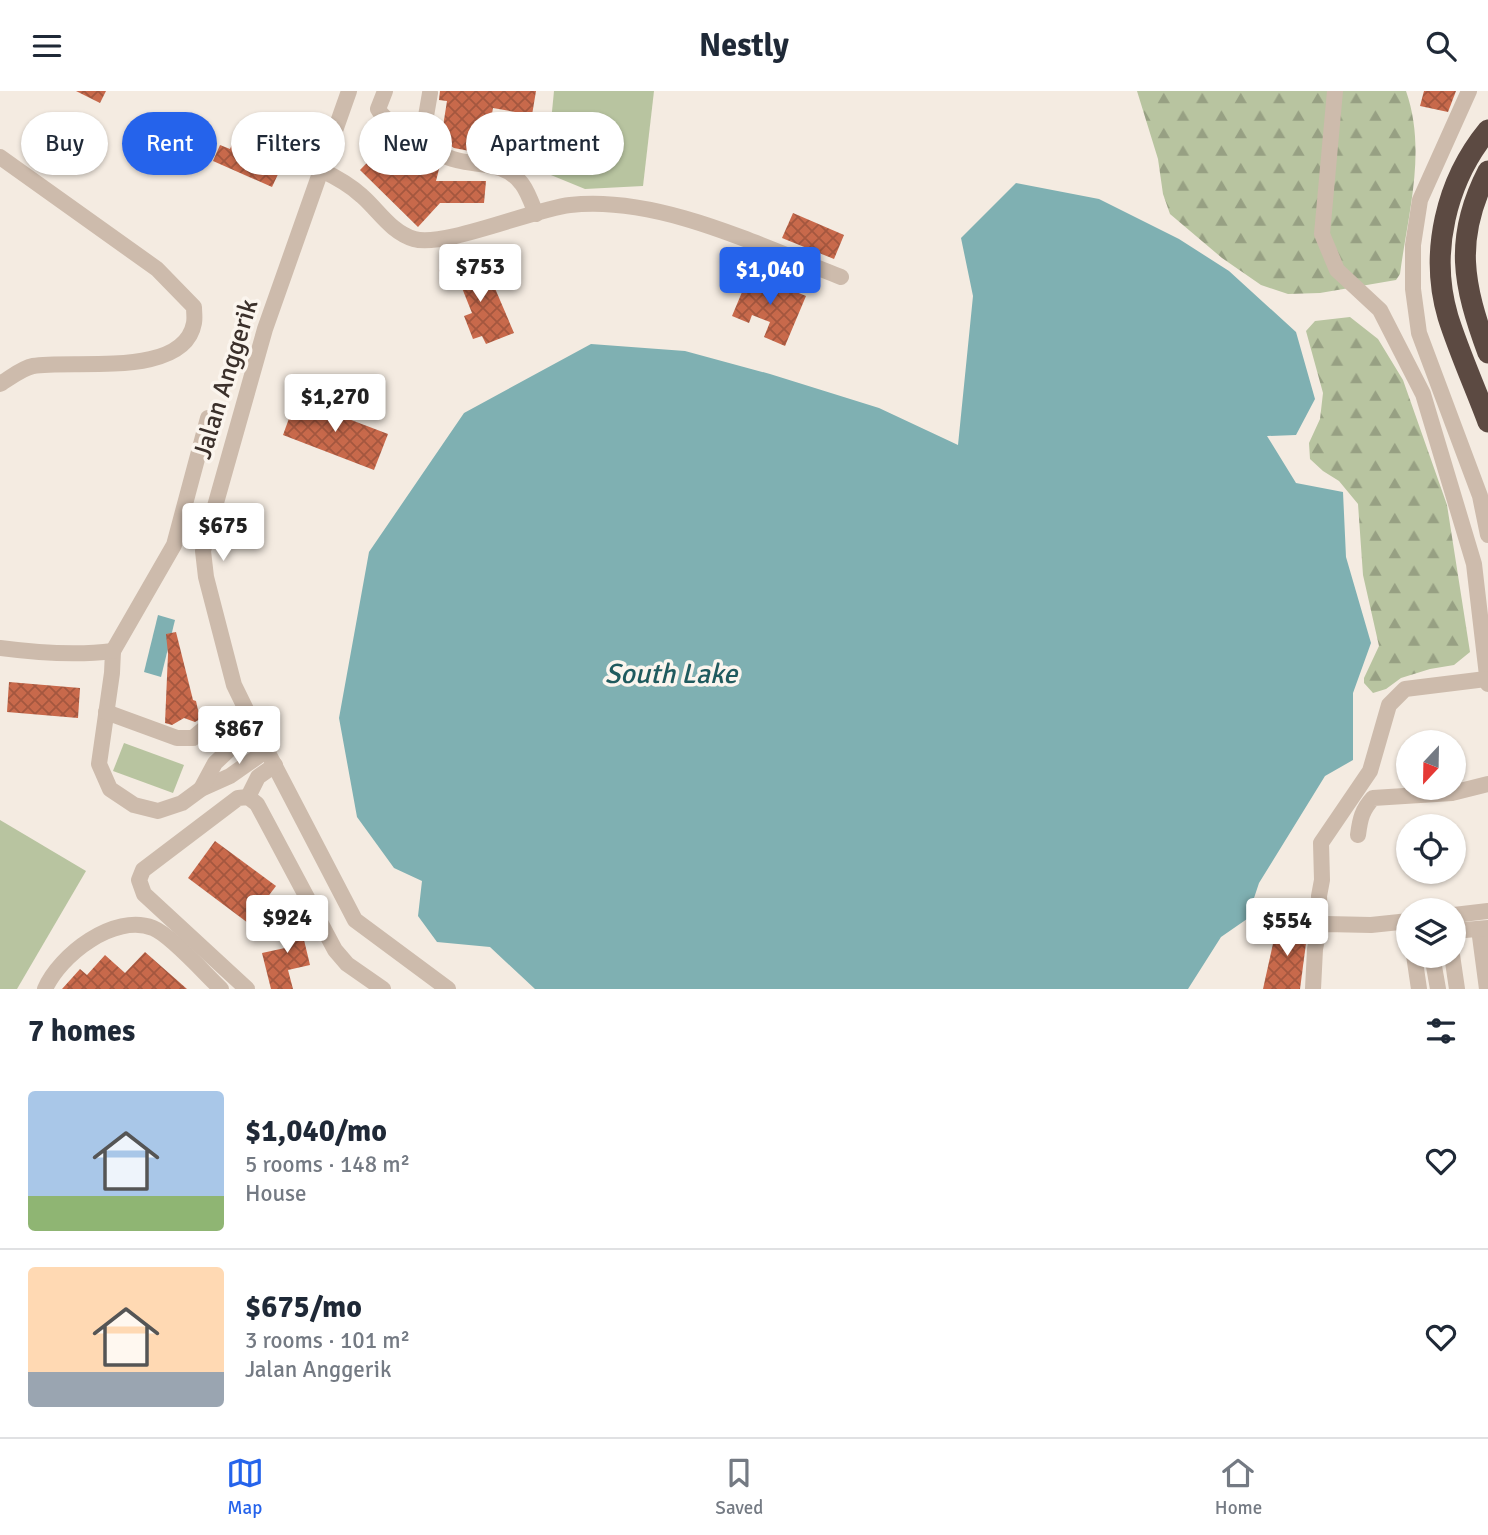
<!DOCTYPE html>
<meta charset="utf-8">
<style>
:root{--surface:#fff;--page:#f6f6f7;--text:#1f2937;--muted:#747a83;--line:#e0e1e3;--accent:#2563eb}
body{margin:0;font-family:Signika,sans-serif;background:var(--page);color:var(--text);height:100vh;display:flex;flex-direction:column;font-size:26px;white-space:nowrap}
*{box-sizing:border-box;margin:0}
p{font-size:23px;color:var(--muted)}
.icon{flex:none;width:38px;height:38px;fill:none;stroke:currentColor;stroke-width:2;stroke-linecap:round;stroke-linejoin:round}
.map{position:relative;height:898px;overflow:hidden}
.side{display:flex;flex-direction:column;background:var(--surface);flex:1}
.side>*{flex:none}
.hud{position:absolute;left:21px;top:21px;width:700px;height:63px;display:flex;gap:14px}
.needle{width:46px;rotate:202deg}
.controls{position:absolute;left:1396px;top:639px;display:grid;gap:14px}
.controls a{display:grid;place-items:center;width:70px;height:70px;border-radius:50%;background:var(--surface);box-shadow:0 2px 5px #0004;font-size:35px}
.price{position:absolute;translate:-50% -60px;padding:0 16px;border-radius:7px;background:#fff;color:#222;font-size:23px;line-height:46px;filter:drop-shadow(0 2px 4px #0008)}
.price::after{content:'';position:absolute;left:50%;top:42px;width:21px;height:16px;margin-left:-10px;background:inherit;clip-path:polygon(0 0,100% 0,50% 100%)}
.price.selected{background:var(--accent);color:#fff}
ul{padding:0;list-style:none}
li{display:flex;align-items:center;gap:21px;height:175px;padding:0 28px}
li+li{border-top:2px solid var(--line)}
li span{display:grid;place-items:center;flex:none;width:196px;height:140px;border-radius:7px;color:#555}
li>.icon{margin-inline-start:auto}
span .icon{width:84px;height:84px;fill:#fffc;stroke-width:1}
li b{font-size:30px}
h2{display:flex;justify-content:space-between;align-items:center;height:84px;padding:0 28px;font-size:30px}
.chip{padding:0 24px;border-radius:32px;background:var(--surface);box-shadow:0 2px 5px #0004;font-size:24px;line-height:63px}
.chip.selected{background:var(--accent);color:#fff}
header{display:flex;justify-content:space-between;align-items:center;height:91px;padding:0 28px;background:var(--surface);font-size:32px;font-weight:700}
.menu{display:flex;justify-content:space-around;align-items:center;height:98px;border-top:2px solid var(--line);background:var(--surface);font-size:19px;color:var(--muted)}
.menu a{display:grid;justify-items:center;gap:4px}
.menu .selected{color:var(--accent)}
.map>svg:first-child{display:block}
.green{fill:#b8c4a0}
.forest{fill:url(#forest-firs)}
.water{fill:#7fb0b2}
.building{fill:url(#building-cross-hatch)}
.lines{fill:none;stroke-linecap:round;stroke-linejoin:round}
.minor{stroke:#cdbbac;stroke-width:16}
.highway{stroke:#5c4a42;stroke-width:21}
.labels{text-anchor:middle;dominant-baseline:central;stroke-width:7;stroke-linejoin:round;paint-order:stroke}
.street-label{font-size:26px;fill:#3b302b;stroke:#fbf5ee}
.water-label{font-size:28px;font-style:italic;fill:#1f5a5e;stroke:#fbf5ee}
</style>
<header><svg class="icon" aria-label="menu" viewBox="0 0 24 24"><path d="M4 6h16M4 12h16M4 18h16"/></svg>Nestly<svg class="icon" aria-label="search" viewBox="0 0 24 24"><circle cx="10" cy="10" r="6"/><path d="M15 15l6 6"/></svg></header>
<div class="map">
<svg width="1488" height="898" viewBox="0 0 1488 898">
<defs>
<pattern id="forest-firs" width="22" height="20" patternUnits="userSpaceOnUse" patternTransform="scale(1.75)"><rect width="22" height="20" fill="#b8c4a0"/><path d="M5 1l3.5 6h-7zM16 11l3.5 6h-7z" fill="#97a083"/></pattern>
<pattern id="building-cross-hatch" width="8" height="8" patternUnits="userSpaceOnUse" patternTransform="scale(1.75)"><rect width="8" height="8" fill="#c8694b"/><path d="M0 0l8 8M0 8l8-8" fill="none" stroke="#a4573f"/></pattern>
</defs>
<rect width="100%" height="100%" fill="#f4ebe1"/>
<g class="green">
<path d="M554 0H654L643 95 585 98 546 82Z"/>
<path d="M124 652 184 674 173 702 113 680Z"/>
<path d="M0 729 86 780 17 898H0Z"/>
</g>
<g class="forest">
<path d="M1137 0H1406C1427 60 1408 122 1400 183L1396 189 1320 202 1288 203 1261 194 1222 167 1170 123 1163 103 1158 68Z"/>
<path d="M1350 226 1378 248 1403 289 1447 414 1470 561 1454 574 1430 578 1401 587 1386 598 1373 602 1364 592V587L1379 555 1363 484 1358 413 1339 390 1323 380 1310 368 1309 352 1320 328 1323 302 1306 240 1315 230Z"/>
</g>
<g class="water">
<path d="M1016 92 1099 108 1179 148 1229 180 1296 241 1315 308 1296 344 1267 345 1296 392 1343 401 1346 466 1371 552 1353 602V669L1325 685 1259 792 1247 828 1221 846 1188 898H535L490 856 437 851 418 825 422 790 394 777 357 726 339 627 369 461 464 322 591 253 685 260 770 283 879 317 958 354 973 205 961 147Z"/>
<path d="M158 524 175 529 161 586 144 581Z"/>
</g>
<g class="building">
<path d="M76 0H106L100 12Z"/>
<path d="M440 0H536L532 24 493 17 485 63 454 57 441 48 447 10 439 9Z"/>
<path d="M1424 0H1456L1448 21 1420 15Z"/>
<path d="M238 40 288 62 272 96 213 70 220 54 230 58Z"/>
<path d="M390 48 407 56 415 48 426 64 440 74 436 90H486L484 112H440L418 136 360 79Z"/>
<path d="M793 122 844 144 834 168 782 147Z"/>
<path d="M462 170 469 189 488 181 514 242 486 253 482 245 473 248 464 225 472 222 460 192 447 197 439 179Z"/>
<path d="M750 182 806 205 785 255 764 246 770 231 752 224 749 232 732 225Z"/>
<path d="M296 308 388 343 374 379 283 344Z"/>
<path d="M176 541 193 609 196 610 200 628 195 631 184 627 172 634 165 632 168 563 166 543Z"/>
<path d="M9 591 80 597 78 627 7 621Z"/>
<path d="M215 750 276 795 248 832 188 787Z"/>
<path d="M298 824 310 874 288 879 293 898H271L262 862 285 857 278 829Z"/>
<path d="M1278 830 1308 837 1300 898H1263Z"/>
<path d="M145 861 187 898H62L80 878 87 884 105 864 125 882Z"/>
</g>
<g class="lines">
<g class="minor">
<path d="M349 0 265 238 210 433 203 460 206 486 234 594 254 635 355 829 448 898"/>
<path d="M385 0 378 18C386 33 404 36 420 35L426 25 430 2"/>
<path d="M1335 0 1322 143 1337 179 1380 219 1423 303 1474 473 1488 593"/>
<path d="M1469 0 1420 109 1413 154V198L1419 242 1480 405 1488 444"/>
<path d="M420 35C425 44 431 56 440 62 465 79 502 65 522 93 528 101 532 113 536 123"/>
<path d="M0 66 157 178 194 216C194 221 195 227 194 232 184 288 73 268 33 275 22 277 10 287 0 293"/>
<path d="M321 79C336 86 349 93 362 105 379 120 391 141 414 148 443 157 534 118 570 114 658 104 760 155 841 186"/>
<path d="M0 557C38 562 75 565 113 560L112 582 99 673 110 698 134 714 158 720 182 712 201 698 230 685 267 659"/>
<path d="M113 560 174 454 208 327"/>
<path d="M106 621 177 647H193L205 637"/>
<path d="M201 698 215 672 254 635"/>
<path d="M248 706 258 686 275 674"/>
<path d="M1358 744C1360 728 1362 719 1373 707L1452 702 1488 693"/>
<path d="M1454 824 1488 820"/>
<path d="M1326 833 1320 830 1319 805 1322 789 1321 752 1370 680 1389 614 1405 598 1486 588"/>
<path d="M1479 838 1487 898"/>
<path d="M1454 840 1488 837"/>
<path d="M1414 864 1419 898"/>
<path d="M1432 864 1438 898"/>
<path d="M1452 864 1457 898"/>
<path d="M45 898C60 864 114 822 153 837 171 844 205 883 221 898"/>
<path d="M247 898 144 803 139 789 143 779 238 707 248 706 257 713 335 859 347 873 383 898"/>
<path d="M1313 898 1315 858 1319 838 1326 833 1371 834 1409 830"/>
</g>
<g class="highway">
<path d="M1488 39C1446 90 1429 162 1448 226 1459 261 1475 296 1488 331"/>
<path d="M1488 80C1453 148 1463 194 1488 262"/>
</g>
</g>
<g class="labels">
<g class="street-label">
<text transform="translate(226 288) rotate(-73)">Jalan Anggerik</text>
</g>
<g class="water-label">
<text x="671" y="583">South Lake</text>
</g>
</g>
</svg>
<div class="controls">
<a><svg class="needle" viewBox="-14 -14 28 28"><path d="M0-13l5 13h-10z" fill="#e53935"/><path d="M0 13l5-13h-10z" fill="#747a83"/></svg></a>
<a><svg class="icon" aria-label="locate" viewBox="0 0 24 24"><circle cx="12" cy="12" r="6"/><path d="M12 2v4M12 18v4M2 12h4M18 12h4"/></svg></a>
<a><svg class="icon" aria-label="layers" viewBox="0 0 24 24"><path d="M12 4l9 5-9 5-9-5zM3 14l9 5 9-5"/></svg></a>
</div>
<b class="price" style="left:480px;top:213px">$753</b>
<b class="price selected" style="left:770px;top:216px">$1,040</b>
<b class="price" style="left:335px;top:343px">$1,270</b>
<b class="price" style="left:223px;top:472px">$675</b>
<b class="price" style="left:239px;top:675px">$867</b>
<b class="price" style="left:287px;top:864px">$924</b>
<b class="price" style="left:1287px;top:867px">$554</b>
<div class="hud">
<a class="chip">Buy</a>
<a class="chip selected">Rent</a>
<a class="chip">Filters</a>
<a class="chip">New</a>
<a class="chip">Apartment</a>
</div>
</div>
<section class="side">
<h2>7 homes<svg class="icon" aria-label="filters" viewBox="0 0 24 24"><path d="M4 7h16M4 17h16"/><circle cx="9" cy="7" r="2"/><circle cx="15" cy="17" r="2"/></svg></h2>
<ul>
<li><span style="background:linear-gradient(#a9c7e8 75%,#8fb573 0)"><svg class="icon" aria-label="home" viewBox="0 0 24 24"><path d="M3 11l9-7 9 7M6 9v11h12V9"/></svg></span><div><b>$1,040/mo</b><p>5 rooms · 148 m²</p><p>House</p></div><svg class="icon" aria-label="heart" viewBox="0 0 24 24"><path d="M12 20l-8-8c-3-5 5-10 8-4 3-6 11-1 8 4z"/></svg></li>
<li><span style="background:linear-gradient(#ffd9b3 75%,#9aa5b1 0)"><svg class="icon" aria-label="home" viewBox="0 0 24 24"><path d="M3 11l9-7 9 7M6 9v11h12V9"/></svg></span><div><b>$675/mo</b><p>3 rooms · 101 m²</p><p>Jalan Anggerik</p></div><svg class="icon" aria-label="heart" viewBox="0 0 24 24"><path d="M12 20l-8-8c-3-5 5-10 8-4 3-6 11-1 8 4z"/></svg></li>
</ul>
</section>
<nav class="menu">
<a class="selected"><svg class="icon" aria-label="map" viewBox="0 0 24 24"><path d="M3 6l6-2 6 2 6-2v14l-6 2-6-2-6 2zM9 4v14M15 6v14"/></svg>Map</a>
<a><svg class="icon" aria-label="saved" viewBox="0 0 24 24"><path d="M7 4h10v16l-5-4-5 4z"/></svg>Saved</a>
<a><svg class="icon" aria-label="home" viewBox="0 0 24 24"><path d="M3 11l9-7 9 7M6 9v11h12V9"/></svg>Home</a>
</nav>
